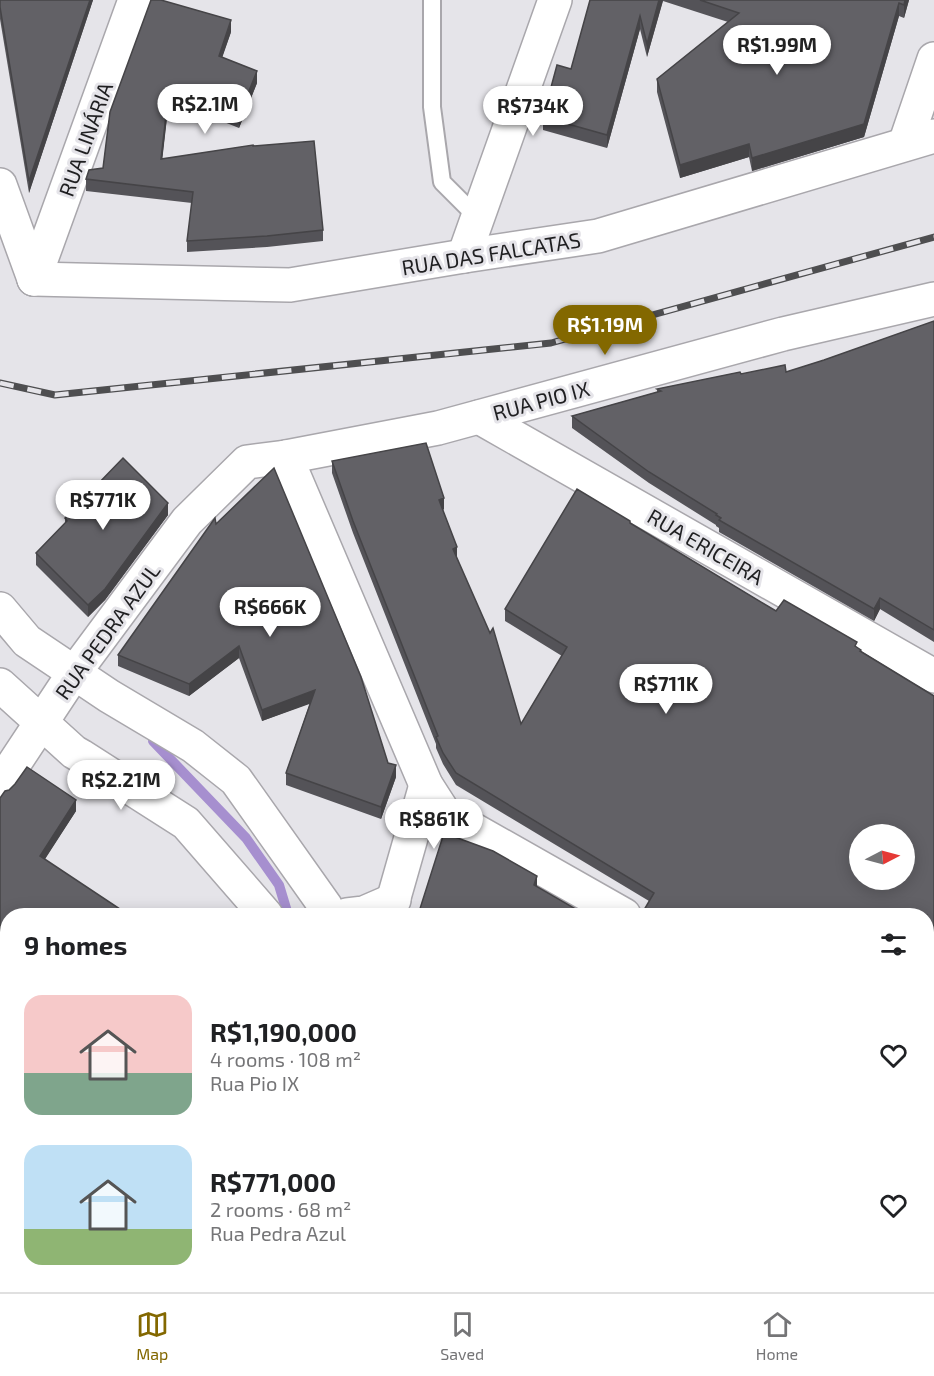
<!DOCTYPE html>
<meta charset="utf-8">
<style>
:root{--surface:#fff;--page:#f6f6f6;--text:#202124;--muted:#757577;--line:#e0e0e0;--accent:#836800}
body{margin:0;font-family:"Exo 2",sans-serif;background:var(--page);color:var(--text);height:100vh;display:flex;flex-direction:column;font-size:22px;white-space:nowrap}
*{box-sizing:border-box;margin:0}
p{font-size:20px;color:var(--muted)}
.icon{flex:none;width:33px;height:33px;fill:none;stroke:currentColor;stroke-width:2;stroke-linecap:round;stroke-linejoin:round}
.map{position:relative;flex:1;overflow:hidden}
.side{position:absolute;left:0px;top:908px;width:934px;height:386px;display:flex;flex-direction:column;background:var(--surface);border-radius:24px 24px 0 0;box-shadow:0 3px 15px #0003}
.side>*{flex:none}
.needle{width:39px;rotate:84deg}
.fabs{position:absolute;left:849px;top:824px;display:grid;gap:12px}
.fabs a{display:grid;place-items:center;width:66px;height:66px;border-radius:50%;background:var(--surface);box-shadow:0 3px 15px #0003;font-size:30px}
.price{position:absolute;translate:-50% -51px;padding:0 14px;border-radius:21px;background:#fff;color:#222;font-size:20px;line-height:39px;filter:drop-shadow(0 2px 3px #0008)}
.price::after{content:'';position:absolute;left:50%;top:36px;width:18px;height:14px;margin-left:-9px;background:inherit;clip-path:polygon(0 0,100% 0,50% 100%)}
.price.current{background:var(--accent);color:#fff}
ul{padding:0;list-style:none}
li{display:flex;align-items:center;gap:18px;height:150px;padding:0 24px}
li span{display:grid;place-items:center;flex:none;width:168px;height:120px;border-radius:18px;color:#555}
li>.icon{margin-inline-start:auto}
span .icon{width:72px;height:72px;fill:#fffc;stroke-width:1}
li b{font-size:26px}
h2{display:flex;justify-content:space-between;align-items:center;height:72px;padding:0 24px;font-size:26px}
.menu{display:flex;justify-content:space-around;align-items:center;height:84px;border-top:2px solid var(--line);background:var(--surface);font-size:16px;color:var(--muted)}
.menu a{display:grid;justify-items:center;gap:3px}
.menu .current{color:var(--accent)}
.map>svg:first-child{display:block}
.lines{fill:none;stroke-linecap:round;stroke-linejoin:round}
.stream{stroke:#a68fcf;stroke-width:10}
.lane-casing{stroke:#a9a7ac;stroke-width:20}
.street-casing{stroke:#a9a7ac;stroke-width:36}
.secondary-casing{stroke:#a9a7ac;stroke-width:36}
.lane{stroke:#fff;stroke-width:16}
.street{stroke:#fff;stroke-width:33}
.secondary{stroke:#fff;stroke-width:33}
.rail-casing{stroke:#4e4e50;stroke-width:7}
.rail{stroke:#e5e4e9;stroke-width:4.5;stroke-dasharray:14;stroke-linecap:butt}
.wall{fill:#545358}
.shaded-wall{fill:#454447}
.building{fill:#626166;stroke:#454447;stroke-width:1.5;fill-rule:evenodd}
.labels{text-anchor:middle;dominant-baseline:central;stroke-width:6;stroke-linejoin:round;paint-order:stroke}
.street-label{font-size:21px;fill:#1f1f21;stroke:#e5e4e9}
</style>
<div class="map">
<svg width="934" height="1292" viewBox="0 0 934 1292">
<rect width="100%" height="100%" fill="#e5e4e9"/>
<g class="lines">
<g class="stream">
<path d="M153 741 246 838 279 885 288 915"/>
<path d="M254 1292 256 1286"/>
</g>
<defs>
<path id="lane" d="M432 0V107L442 182 477 217"/>
<g id="street">
<path d="M905 144 934 59"/>
<path d="M0 185 34 279"/>
<path d="M464 256 555 0"/>
<path d="M34 279 290 285 464 256 598 236 934 136"/>
<path d="M34 279 135 0"/>
<path d="M479 417 934 676"/>
<path d="M286 457 426 785 444 813 624 915"/>
<path d="M74 673 187 521 247 462 286 457 438 428 783 334 934 299"/>
<path d="M347 915 364 913 394 900"/>
<path d="M389 915 426 785"/>
<path d="M927 1087 934 1091"/>
</g>
<g id="secondary">
<path d="M0 609 27 641 109 696 193 746 236 780 326 907 327 915"/>
<path d="M0 685 74 752 81 756 186 823 266 915"/>
<path d="M0 785 74 673"/>
<path d="M0 981 8 985"/>
<path d="M533 1286 544 1292"/>
<path d="M228 1292 230 1286"/>
<path d="M278 1292 280 1286"/>
</g>
</defs>
<use href="#lane" class="lane-casing"/>
<use href="#street" class="street-casing"/>
<use href="#secondary" class="secondary-casing"/>
<use href="#lane" class="lane"/>
<use href="#street" class="street"/>
<use href="#secondary" class="secondary"/>
<defs>
<path id="rail" d="M0 383 55 395 551 343 934 237"/>
</defs>
<use href="#rail" class="rail-casing"/>
<use href="#rail" class="rail"/>
</g>
<g class="wall">
<path d="M0 0H93L29 193 0 19Z"/>
<path d="M590 0H909L904 18 899 16 864 137 752 171 749 157 680 178 657 92V79L728 22 663 1 647 57 640 29 607 148 543 130V117L571 69Z"/>
<path d="M231 32 222 57 257 83 239 128 169 100 162 159 253 146 323 230V241L267 247 187 252V241L192 203 86 191V179L103 168 110 112Z"/>
<path d="M934 321V642L880 609 874 621 719 532V528L716 526V525L649 483 572 428V416L657 392V389L741 374 786 372 824 360Z"/>
<path d="M332 461 444 509 443 510 457 558 521 724 562 656 505 621V609L630 523 776 611 857 647 861 651 934 696V1049L927 1046V915L649 901 456 785 443 764 436 748V744L353 533 332 473Z"/>
<path d="M168 515 105 600 88 617 36 565V553L65 524V518Z"/>
<path d="M216 524 388 763 396 777 381 819 286 785V773L310 703 262 721 239 658 189 696 118 666V655Z"/>
<path d="M0 798 76 811 8 915V956L0 951Z"/>
<path d="M934 1137V1288L932 1292H915L903 1286H927Z"/>
<path d="M594 1286H852L848 1292H605Z"/>
</g>
<g class="shaded-wall">
<path d="M90 0H93L29 193V181Z"/>
<path d="M659 0H663L647 57V44Z"/>
<path d="M905 0H909L904 18V5Z"/>
<path d="M899 3V16L864 137 752 171V158Z"/>
<path d="M640 16V29L607 148V135Z"/>
<path d="M231 20V32L219 67V56Z"/>
<path d="M257 71V83L239 128V116Z"/>
<path d="M169 89V100L161 171V159Z"/>
<path d="M749 144V157L680 178V165Z"/>
<path d="M444 498V509L439 511V500Z"/>
<path d="M168 503V515L105 600 88 617V605Z"/>
<path d="M457 547V558L453 549Z"/>
<path d="M880 598V609L874 621V609Z"/>
<path d="M239 646V658L189 696V684Z"/>
<path d="M315 690V702L262 721V710Z"/>
<path d="M396 765V777L381 819V807Z"/>
<path d="M76 800V811L40 867V856Z"/>
<path d="M537 876V887L534 885Z"/>
<path d="M8 1159V1170L0 1184V1172Z"/>
<path d="M934 1276V1288L932 1292H928V1288Z"/>
<path d="M193 1286H196L194 1292H191Z"/>
<path d="M505 1286H512L508 1292 504 1287Z"/>
<path d="M845 1286H852L848 1292H841Z"/>
</g>
<g class="building">
<path d="M0 0H90L29 181 0 7Z"/>
<path d="M151 0H161L231 20 219 56 257 71 239 116 169 89 161 159 253 145V146L314 141 323 230 267 236 187 241 193 192 86 179 89 170 103 168 110 112Z"/>
<path d="M590 0H659L647 44 640 16 607 135 543 117 557 65 571 69Z"/>
<path d="M700 0H905L904 5 899 3 864 124 752 158 749 144 680 165 657 79 739 13Z"/>
<path d="M934 321V630L880 598 874 609 719 520 721 518 716 515 717 514 649 472 572 416 661 391 657 389 740 372 741 374 785 365 786 372 824 360Z"/>
<path d="M426 443 444 498 439 500 457 547 453 549 490 633 493 628 521 724 567 647 505 609 577 489 630 521V523L776 611 784 600 857 642 855 646 861 650 860 651 934 696V1037L927 1034V915H641L654 893 456 773 443 753 436 737 438 736 353 521 332 461ZM860 834H904V879H860Z"/>
<path d="M123 458 168 503 105 589 88 605 36 553 67 521 65 518Z"/>
<path d="M274 468 361 677 388 763 396 765 381 807 286 773 315 690 262 710 239 646 189 684 118 655 215 518 216 524Z"/>
<path d="M27 767 76 800 40 856 129 915H8V945L0 939V798L5 791 9 790 15 784Z"/>
<path d="M444 833 493 851 537 876 534 885 586 915H418Z"/>
<path d="M0 1009 8 1013V1159L0 1172Z"/>
<path d="M927 1133 934 1137V1276L928 1288 924 1286H927Z"/>
<path d="M0 1222 8 1238V1286H31L34 1292H0Z"/>
<path d="M78 1286H193L191 1292H63Z"/>
<path d="M392 1286H505L504 1287 512 1292H388Z"/>
<path d="M614 1286H845L841 1292H625Z"/>
</g>
<g class="labels">
<g class="street-label">
<text transform="translate(85 139) rotate(-70)">RUA LINÁRIA</text>
<text transform="translate(491 253) rotate(-9)">RUA DAS FALCATAS</text>
<text transform="translate(541 400) rotate(-15)">RUA PIO IX</text>
<text transform="translate(706 546) rotate(30)">RUA ERICEIRA</text>
<text transform="translate(107 631) rotate(-54)">RUA PEDRA AZUL</text>
</g>
</g>
</svg>
<div class="fabs">
<a><svg class="needle" viewBox="-14 -14 28 28"><path d="M0-13l5 13h-10z" fill="#e53935"/><path d="M0 13l5-13h-10z" fill="#757577"/></svg></a>
</div>
<b class="price" style="left:777px;top:76px">R$1.99M</b>
<b class="price" style="left:205px;top:135px">R$2.1M</b>
<b class="price" style="left:533px;top:137px">R$734K</b>
<b class="price current" style="left:605px;top:356px">R$1.19M</b>
<b class="price" style="left:103px;top:531px">R$771K</b>
<b class="price" style="left:270px;top:638px">R$666K</b>
<b class="price" style="left:666px;top:715px">R$711K</b>
<b class="price" style="left:121px;top:811px">R$2.21M</b>
<b class="price" style="left:434px;top:850px">R$861K</b>
<section class="side">
<h2>9 homes<svg class="icon" aria-label="filters" viewBox="0 0 24 24"><path d="M4 7h16M4 17h16"/><circle cx="9" cy="7" r="2"/><circle cx="15" cy="17" r="2"/></svg></h2>
<ul>
<li><span style="background:linear-gradient(#f6c9c9 65%,#7fa58c 0)"><svg class="icon" aria-label="home" viewBox="0 0 24 24"><path d="M3 11l9-7 9 7M6 9v11h12V9"/></svg></span><div><b>R$1,190,000</b><p>4 rooms · 108 m²</p><p>Rua Pio IX</p></div><svg class="icon" aria-label="heart" viewBox="0 0 24 24"><path d="M12 20l-8-8c-3-5 5-10 8-4 3-6 11-1 8 4z"/></svg></li>
<li><span style="background:linear-gradient(#bfe0f5 70%,#8fb573 0)"><svg class="icon" aria-label="home" viewBox="0 0 24 24"><path d="M3 11l9-7 9 7M6 9v11h12V9"/></svg></span><div><b>R$771,000</b><p>2 rooms · 68 m²</p><p>Rua Pedra Azul</p></div><svg class="icon" aria-label="heart" viewBox="0 0 24 24"><path d="M12 20l-8-8c-3-5 5-10 8-4 3-6 11-1 8 4z"/></svg></li>
</ul>
</section>
</div>
<nav class="menu">
<a class="current"><svg class="icon" aria-label="map" viewBox="0 0 24 24"><path d="M3 6l6-2 6 2 6-2v14l-6 2-6-2-6 2zM9 4v14M15 6v14"/></svg>Map</a>
<a><svg class="icon" aria-label="saved" viewBox="0 0 24 24"><path d="M7 4h10v16l-5-4-5 4z"/></svg>Saved</a>
<a><svg class="icon" aria-label="home" viewBox="0 0 24 24"><path d="M3 11l9-7 9 7M6 9v11h12V9"/></svg>Home</a>
</nav>
